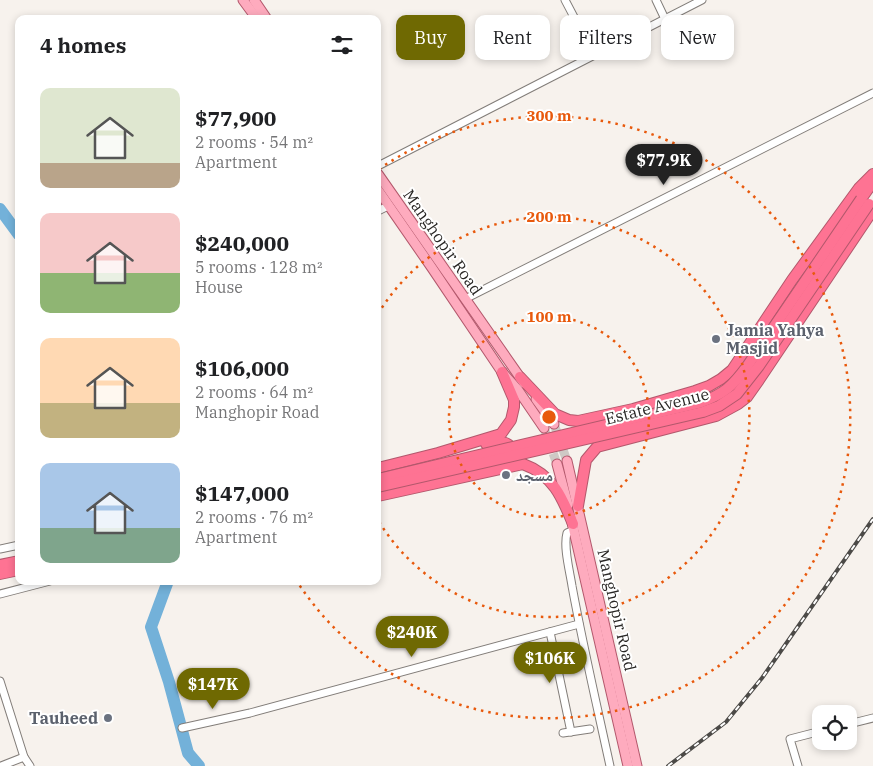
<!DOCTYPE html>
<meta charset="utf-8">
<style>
:root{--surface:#fff;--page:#f6f6f6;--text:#202124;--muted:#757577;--accent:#6f6902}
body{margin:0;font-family:"IBM Plex Serif","Noto Naskh Arabic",serif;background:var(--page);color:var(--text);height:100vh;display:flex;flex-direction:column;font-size:19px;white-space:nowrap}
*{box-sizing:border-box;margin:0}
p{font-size:16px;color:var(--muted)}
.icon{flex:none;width:28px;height:28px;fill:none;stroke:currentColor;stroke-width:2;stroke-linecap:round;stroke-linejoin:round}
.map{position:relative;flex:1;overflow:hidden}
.panel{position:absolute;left:15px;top:15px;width:366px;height:570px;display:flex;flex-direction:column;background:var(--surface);border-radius:10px;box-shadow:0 2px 8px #0003}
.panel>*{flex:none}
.guide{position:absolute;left:396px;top:15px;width:401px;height:45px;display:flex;gap:10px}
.tools{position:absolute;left:812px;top:705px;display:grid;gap:10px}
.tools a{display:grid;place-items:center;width:45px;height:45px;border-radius:10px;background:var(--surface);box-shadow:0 2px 8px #0003;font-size:25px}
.price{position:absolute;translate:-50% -42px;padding:0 11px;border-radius:18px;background:var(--accent);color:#fff;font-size:16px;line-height:32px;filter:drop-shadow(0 1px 2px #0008)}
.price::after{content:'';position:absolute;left:50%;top:30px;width:15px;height:11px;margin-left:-8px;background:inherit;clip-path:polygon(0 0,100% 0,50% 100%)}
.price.on{background:#222;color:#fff}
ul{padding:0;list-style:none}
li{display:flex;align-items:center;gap:15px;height:125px;padding:0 25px}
li span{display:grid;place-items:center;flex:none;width:140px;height:100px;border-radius:10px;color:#555}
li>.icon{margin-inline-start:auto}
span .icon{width:60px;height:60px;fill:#fffc;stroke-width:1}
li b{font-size:21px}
h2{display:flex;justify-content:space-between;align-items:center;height:60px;padding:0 25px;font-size:21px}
.tag{padding:0 18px;border-radius:10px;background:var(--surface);box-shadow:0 2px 8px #0003;font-size:18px;line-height:45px}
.tag.on{background:var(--accent);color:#fff}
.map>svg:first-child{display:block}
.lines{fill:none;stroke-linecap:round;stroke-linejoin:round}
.river{stroke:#73b1d9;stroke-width:12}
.major-tunnel{stroke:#cec9c5;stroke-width:9;stroke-dasharray:9 4.5;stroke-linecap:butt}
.minor-casing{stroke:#827d79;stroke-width:9}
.major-casing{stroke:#b3586c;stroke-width:11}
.highway-casing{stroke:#b3586c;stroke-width:12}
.minor{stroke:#fff;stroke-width:7}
.major{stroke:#feabbe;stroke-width:9}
.highway{stroke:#fe7393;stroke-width:10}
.rail-casing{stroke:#4c4a47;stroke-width:4}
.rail{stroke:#fff;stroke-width:2;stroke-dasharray:5.5;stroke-linecap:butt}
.highway-bridge-casing{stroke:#b3586c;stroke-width:12;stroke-linecap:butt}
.highway-bridge{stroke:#fe7393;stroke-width:10}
.ring{fill:none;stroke:#e8590c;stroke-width:2.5;stroke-dasharray:2.5 5}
.worship-dot{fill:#6b7280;stroke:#fff;stroke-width:2}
.labels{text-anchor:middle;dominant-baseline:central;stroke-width:4;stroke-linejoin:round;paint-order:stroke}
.street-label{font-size:16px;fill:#292725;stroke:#fff}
.worship-label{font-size:16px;font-weight:bold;fill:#5b616d;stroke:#fff;text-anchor:start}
.centre{fill:#e8590c;stroke:#fff;stroke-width:2.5}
.ring-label{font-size:15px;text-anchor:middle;font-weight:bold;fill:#e8590c;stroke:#fff;stroke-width:4;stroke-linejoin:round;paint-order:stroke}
</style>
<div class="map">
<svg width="873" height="766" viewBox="0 0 873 766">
<rect width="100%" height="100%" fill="#f7f2ed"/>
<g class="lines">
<g class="river">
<path d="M0 209 19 235"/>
<path d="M168 581 151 627 169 682 188 753 199 766"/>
</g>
<g class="major-tunnel">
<path d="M554 424 567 461"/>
<path d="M544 428 557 464"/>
</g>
<defs>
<g id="minor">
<path d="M565 0 594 55"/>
<path d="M656 0 665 19"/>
<path d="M378 166 702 0"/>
<path d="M378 211 388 206"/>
<path d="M465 299 873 93"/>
<path d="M574 530 567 533C563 547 570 572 572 586 583 646 597 706 610 766"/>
<path d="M0 549 19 545"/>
<path d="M0 594 50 581"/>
<path d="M550 632 571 732"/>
<path d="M0 681 24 757 30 766"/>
<path d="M849 724 873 718"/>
<path d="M182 728 250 713 579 624"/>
<path d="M563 733 590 729"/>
<path d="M1 766 24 757"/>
<path d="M798 766 790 739 821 731"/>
</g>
<g id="major">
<path d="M243 0 257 19"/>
<path d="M254 0 267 19"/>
<path d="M378 174 524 383"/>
<path d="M378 190 432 268 502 372 518 390 544 428"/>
<path d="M536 399 554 424"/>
<path d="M567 461 637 766"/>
<path d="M557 464 568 505"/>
<path d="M571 518 628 766"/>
</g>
<g id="highway">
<path d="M861 199 873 182"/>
<path d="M520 377 555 414 569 420 578 421 633 409 695 391 709 386 721 379 732 370 792 280 859 188 873 174"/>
<path d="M486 444C498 442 511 438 513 455"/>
<path d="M378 468 438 453 501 434 511 420 514 407V400L502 372"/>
<path d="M378 496 523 464C553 475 562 497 573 524"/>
<path d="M578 506 586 460 597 447 716 416 738 404 747 397 759 380 873 210"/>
<path d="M0 565 19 561"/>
<path d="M0 574 19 570"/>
</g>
</defs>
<use href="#minor" class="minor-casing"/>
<use href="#major" class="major-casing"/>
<use href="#highway" class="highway-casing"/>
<use href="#minor" class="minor"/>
<use href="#major" class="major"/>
<use href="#highway" class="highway"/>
<defs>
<path id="rail" d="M668 766 726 722 762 678 873 519"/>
</defs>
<use href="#rail" class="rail-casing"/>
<use href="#rail" class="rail"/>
<defs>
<g id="highway-bridge">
<path d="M378 479 699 403C724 394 732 387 748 365L861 199"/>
<path d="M378 487 703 412 719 406 737 394 759 366 869 204"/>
</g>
</defs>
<use href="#highway-bridge" class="highway-bridge-casing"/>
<use href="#highway-bridge" class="highway-bridge"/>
</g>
<g class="ring">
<circle cx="549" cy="417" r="100"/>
<path d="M378 314A200 200 0 1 1 378 520"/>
<path d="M379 169A301 301 0 1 1 298 583"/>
</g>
<g class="worship-dot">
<circle cx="716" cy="339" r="5"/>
<circle cx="506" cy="475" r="5"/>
<circle cx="108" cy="718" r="5"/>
</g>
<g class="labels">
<g class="street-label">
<text transform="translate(443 242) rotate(55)">Manghopir Road</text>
<text transform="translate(657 406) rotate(-14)">Estate Avenue</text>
<text transform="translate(617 610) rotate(77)">Manghopir Road</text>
</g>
<g class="worship-label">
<text x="726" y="330">Jamia Yahya<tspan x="726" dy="18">Masjid</tspan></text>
<text x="516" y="475">مسجد</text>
<text x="98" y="718" text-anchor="end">Tauheed</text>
</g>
</g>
<circle cx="549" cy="417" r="8" class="centre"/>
<g class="ring-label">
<text x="549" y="121">300 m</text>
<text x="549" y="222">200 m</text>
<text x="549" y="322">100 m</text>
</g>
</svg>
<div class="tools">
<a><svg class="icon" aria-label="locate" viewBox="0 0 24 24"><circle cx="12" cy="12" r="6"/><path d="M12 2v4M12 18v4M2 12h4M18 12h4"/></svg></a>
</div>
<b class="price on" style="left:664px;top:186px">$77.9K</b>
<b class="price" style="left:412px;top:658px">$240K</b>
<b class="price" style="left:550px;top:684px">$106K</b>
<b class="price" style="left:213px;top:710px">$147K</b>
<div class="guide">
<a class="tag on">Buy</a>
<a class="tag">Rent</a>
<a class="tag">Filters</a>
<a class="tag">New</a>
</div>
<section class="panel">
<h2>4 homes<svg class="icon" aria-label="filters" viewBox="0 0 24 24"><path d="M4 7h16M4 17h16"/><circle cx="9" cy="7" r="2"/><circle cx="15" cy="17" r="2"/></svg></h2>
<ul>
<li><span style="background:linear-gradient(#dfe7d0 75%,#b9a48a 0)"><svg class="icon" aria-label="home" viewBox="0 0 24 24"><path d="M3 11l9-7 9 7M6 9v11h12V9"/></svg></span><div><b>$77,900</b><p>2 rooms · 54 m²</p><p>Apartment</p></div></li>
<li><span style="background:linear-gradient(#f6c9c9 60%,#8fb573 0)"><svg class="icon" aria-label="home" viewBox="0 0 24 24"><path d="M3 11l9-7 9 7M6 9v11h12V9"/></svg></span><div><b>$240,000</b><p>5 rooms · 128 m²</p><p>House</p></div></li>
<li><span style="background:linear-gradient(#ffd9b3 65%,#c2b280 0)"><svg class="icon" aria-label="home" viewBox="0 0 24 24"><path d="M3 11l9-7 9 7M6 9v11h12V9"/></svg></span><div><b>$106,000</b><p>2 rooms · 64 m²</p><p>Manghopir Road</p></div></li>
<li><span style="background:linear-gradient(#a9c7e8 65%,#7fa58c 0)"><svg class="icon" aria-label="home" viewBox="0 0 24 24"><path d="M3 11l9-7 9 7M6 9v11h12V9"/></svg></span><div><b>$147,000</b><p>2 rooms · 76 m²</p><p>Apartment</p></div></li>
</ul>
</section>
</div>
